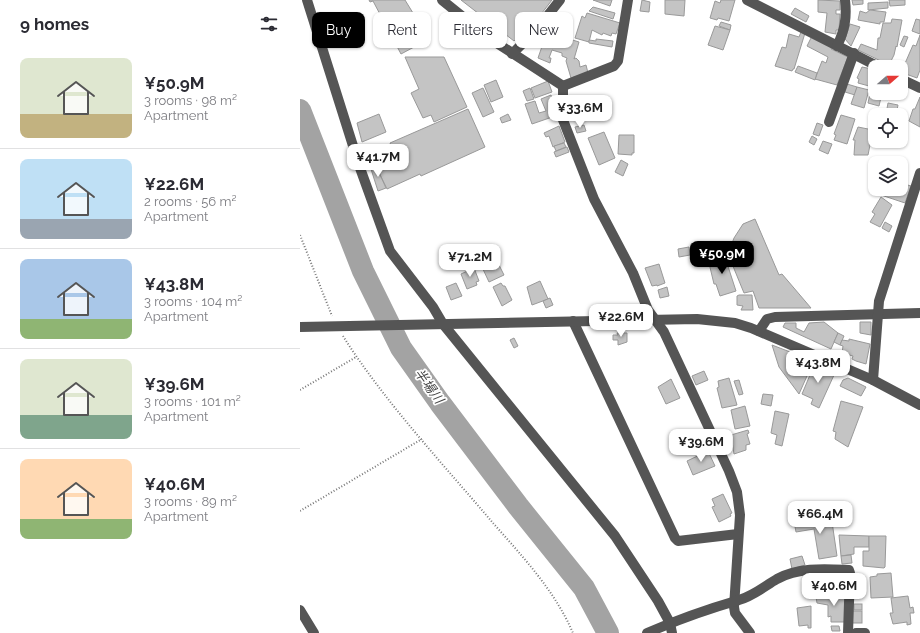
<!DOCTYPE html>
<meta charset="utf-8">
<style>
:root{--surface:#fff;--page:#f2f2f3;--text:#2b2b33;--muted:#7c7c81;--line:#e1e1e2;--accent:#000}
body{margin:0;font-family:Raleway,"Noto Sans JP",sans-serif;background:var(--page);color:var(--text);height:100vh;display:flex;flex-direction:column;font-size:15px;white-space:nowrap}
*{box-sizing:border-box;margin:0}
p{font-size:13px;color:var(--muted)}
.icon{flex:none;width:22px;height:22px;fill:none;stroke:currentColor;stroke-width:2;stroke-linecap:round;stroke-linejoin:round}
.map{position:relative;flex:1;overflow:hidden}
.side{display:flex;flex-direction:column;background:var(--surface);width:300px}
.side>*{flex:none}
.guide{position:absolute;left:12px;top:12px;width:380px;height:36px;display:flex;gap:8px}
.needle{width:26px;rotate:70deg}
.fabs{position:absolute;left:568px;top:60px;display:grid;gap:8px}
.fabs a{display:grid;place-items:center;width:40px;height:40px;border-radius:8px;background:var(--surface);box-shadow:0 1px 3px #0004;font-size:20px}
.price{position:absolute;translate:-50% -34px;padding:0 9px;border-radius:8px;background:#fff;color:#222;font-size:13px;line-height:26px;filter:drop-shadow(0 1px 2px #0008)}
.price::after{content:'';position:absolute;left:50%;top:24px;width:12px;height:9px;margin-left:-6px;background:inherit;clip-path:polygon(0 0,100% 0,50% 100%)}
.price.current{background:var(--accent);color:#fff}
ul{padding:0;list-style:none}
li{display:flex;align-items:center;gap:12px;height:100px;padding:0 20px}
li+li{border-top:1px solid var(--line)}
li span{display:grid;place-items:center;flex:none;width:112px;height:80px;border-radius:8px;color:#555}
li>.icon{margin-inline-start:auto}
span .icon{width:48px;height:48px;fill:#fffc;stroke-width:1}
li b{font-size:17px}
h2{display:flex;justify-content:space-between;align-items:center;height:48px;padding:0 20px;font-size:17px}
.tag{padding:0 14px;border-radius:8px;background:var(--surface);box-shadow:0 1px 3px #0004;font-size:14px;line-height:36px}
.tag.current{background:var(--accent);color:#fff}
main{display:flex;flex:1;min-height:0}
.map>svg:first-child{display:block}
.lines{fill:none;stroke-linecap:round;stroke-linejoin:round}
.river{stroke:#a3a3a3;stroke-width:22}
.building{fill:#c4c4c4;stroke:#999}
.path{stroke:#777;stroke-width:2;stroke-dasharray:1 2;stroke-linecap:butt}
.minor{stroke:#555;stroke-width:10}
.labels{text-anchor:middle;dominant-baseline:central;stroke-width:3.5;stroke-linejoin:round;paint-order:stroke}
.water-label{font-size:13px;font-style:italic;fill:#444;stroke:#fff}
</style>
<main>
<section class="side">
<h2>9 homes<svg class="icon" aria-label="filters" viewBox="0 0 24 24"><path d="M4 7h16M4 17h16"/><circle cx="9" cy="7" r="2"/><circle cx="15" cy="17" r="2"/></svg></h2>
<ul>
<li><span style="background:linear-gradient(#dfe7d0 70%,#c2b280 0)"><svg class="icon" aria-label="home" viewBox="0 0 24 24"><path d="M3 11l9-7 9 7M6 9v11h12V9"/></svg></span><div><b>¥50.9M</b><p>3 rooms · 98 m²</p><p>Apartment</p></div></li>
<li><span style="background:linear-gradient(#bfe0f5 75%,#9aa5b1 0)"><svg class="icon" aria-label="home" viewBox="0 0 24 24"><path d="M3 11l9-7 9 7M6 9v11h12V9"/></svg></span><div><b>¥22.6M</b><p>2 rooms · 56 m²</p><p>Apartment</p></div></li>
<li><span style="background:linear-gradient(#a9c7e8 75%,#8fb573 0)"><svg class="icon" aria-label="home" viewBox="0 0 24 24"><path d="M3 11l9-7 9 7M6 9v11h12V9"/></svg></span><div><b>¥43.8M</b><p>3 rooms · 104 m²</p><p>Apartment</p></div></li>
<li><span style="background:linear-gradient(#dfe7d0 70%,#7fa58c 0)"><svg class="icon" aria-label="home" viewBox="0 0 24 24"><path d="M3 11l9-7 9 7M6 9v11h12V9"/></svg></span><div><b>¥39.6M</b><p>3 rooms · 101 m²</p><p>Apartment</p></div></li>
<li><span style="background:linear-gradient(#ffd9b3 75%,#8fb573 0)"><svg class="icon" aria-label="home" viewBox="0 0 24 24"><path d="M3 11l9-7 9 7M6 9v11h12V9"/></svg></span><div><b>¥40.6M</b><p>3 rooms · 89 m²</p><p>Apartment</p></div></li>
</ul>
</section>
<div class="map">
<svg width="620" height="633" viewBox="0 0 620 633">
<rect width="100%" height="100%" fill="#fff"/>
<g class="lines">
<path class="river" d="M0 110 63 271 101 348 140 403 218 506 284 588 308 633"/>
</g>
<g class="building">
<path d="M69 0H105L129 39 101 54 73 1 70 2Z"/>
<path d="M161 0H252L235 22 234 21 214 41Z"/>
<path d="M293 0H312L310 6Z"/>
<path d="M342 0 350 2 349 12 340 11Z"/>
<path d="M365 0H385L384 16 365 14Z"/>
<path d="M421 0H435L429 21 418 18 417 20 410 18 415 1 420 3Z"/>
<path d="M518 0 540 1V10H536V14H540L539 30H536V34L525 32 527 13 518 12Z"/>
<path d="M552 0H563V4L553 5Z"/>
<path d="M589 0H605V5L590 6Z"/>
<path d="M588 2V8L568 10V3Z"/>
<path d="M293 7 315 13 313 19 289 11Z"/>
<path d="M495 8 509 16 506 22 491 14Z"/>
<path d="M570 10 586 12 584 22H580V24L558 20 560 11 566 13Z"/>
<path d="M287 13 320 23 316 34 312 33 311 36 303 33 302 35 292 30 289 42 275 38 282 16 285 18Z"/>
<path d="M592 19 602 20 597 47 596 46 594 55 589 65 558 50 561 44 577 50 578 38H580L583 23H591Z"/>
<path d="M616 19 620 20V34L612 31Z"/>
<path d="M421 22 431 25 430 30 419 26Z"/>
<path d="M550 24 560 27 551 46 545 39Z"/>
<path d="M415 26 430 30 423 50 408 45Z"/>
<path d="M247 32 279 42 274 59 276 58 279 61 280 67 286 65 288 73 271 78 266 61 267 58 262 56V53L252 50 249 58H251L250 63 238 58Z"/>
<path d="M501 32 505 33 494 69H493L492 71 475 66 482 47 486 48 489 34 499 37Z"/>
<path d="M620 35V70L617 78 603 73 605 69 603 68 613 45 616 46Z"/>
<path d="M512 36 532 47 531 49 548 57 537 85 515 79 522 61 526 63 528 57 507 46Z"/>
<path d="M604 36 608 37 604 47 600 45Z"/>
<path d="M296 39 313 41 312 47 289 43V40L296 41Z"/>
<path d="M105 57H144L167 107 134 122 131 115 123 118 111 93 119 89Z"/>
<path d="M498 66 517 73 515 80 495 72Z"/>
<path d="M562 67 572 69 571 71 573 72 569 86 558 83 559 79 557 78Z"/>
<path d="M196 80 203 97 191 102 184 85Z"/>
<path d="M248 81 252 92 235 98 231 88Z"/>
<path d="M547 84 557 87 555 95 545 92Z"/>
<path d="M572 84 575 85V93H582L579 106 568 103Z"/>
<path d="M557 87 569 90 564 108 551 104Z"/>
<path d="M183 88 194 112 183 117 172 93Z"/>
<path d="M230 88 234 99 227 101 223 91Z"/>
<path d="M251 95 258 115 232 124 225 104 235 101 239 113 246 111 241 99Z"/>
<path d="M620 97V127L609 121 613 109H615Z"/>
<path d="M588 103 598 105 596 115 586 114Z"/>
<path d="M168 109 185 147 121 176 120 174 87 189 75 164 95 155 90 143Z"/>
<path d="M79 114 86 132 62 142 57 123Z"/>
<path d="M208 114 211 120 202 123 200 118Z"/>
<path d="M541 115 555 119 547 144 534 140 536 135 534 134Z"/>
<path d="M517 123 523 125 519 136 513 134Z"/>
<path d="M284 125 286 131 277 133 275 127Z"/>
<path d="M259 126 265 142 253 147 249 136 246 137 244 133Z"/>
<path d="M558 127 573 130 568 155H554L555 140H553Z"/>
<path d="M304 132 315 158 299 165 288 138Z"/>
<path d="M319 135H334V153H332V155L318 154Z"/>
<path d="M512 136 517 139 514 145 509 142Z"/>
<path d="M523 141 532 144 528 154 519 150Z"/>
<path d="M264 143 266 147 256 151 254 146Z"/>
<path d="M267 147 269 152 256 157 254 152Z"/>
<path d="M321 160 328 164 323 176 315 172Z"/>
<path d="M75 164 86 188 78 191 70 166Z"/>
<path d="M601 183 611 186 605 203 581 195 583 189H601Z"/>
<path d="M581 197 592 205 580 227 570 222 575 214 572 212Z"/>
<path d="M455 219 479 275 482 274 511 308H459L453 291 444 293 428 254 434 238 443 224Z"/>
<path d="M585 222 592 226 589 232 582 228Z"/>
<path d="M424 242 425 251 391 254V244Z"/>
<path d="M389 247 390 255 379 257 378 249Z"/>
<path d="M424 254 436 291 420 296 416 284H414L408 259Z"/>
<path d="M197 261 204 275 189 282 182 267Z"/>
<path d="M359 264 365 283 357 286V285L352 286 345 268Z"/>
<path d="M174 268 179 281 176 282 177 285 167 289 161 274Z"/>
<path d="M240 281 248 299 232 305 227 287Z"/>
<path d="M156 283 162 296 151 300 146 287Z"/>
<path d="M201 283 203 286H205L212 300 202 306 193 287Z"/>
<path d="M367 287 369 296 360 298 358 290Z"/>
<path d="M439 295H452L453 310H441L443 306 437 305V296Z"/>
<path d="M250 298 253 305 246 308 243 301Z"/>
<path d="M524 322 538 333 531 349 483 327 485 323H496V328L504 332 509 323Z"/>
<path d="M560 322H571V335L560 333Z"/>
<path d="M317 333H327V342L318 345V340H313V335H318Z"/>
<path d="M538 333 544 336 540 345 534 342Z"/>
<path d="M214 338 218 346 214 348 210 340Z"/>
<path d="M549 339 570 344 566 364 556 361 552 359 553 356 542 353 543 346 540 345 542 340 549 341Z"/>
<path d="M472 345 498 355 492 369 507 376 499 394 479 367Z"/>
<path d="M515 363 532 370 534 375 519 408 511 404 513 399 502 394Z"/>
<path d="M404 371 408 380 396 385 392 376Z"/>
<path d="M429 378 437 405 422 408 417 388 419 387 418 381Z"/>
<path d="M548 378 566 387 561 396 540 386 543 380Z"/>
<path d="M371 379 380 398 366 404 358 387Z"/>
<path d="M439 380 443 394 439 395 434 381Z"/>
<path d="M463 394 473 395 471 406 461 404Z"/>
<path d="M541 401 563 407 548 447 535 439 536 432 533 431Z"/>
<path d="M445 406 450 426 435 429 431 410Z"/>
<path d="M475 411 489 414 482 446 475 444 477 435 471 433Z"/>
<path d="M448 430 449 433 447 434 450 444 446 445V450L434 454 431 435Z"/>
<path d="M408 451 415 466 393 475 387 461Z"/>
<path d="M423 494 432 513 430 514 431 516 419 522 412 507 415 506 412 499Z"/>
<path d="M531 515 537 556 519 559 514 529 496 532 494 521 518 516 520 527 525 526 523 517Z"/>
<path d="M539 535 569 536V547H554V554L541 556Z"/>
<path d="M569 536H586L585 567 584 568 563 566V551H569Z"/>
<path d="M551 555 552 563 542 564 541 556Z"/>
<path d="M502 556 505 565 492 569 490 559Z"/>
<path d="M591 573 593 597 571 598 570 577 577 576V574Z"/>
<path d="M532 575 547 576V595L531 594Z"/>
<rect x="519" y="584" width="8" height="10"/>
<path d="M519 596H531L532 599 546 596 545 622H531V616L528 617V605L517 603 516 597Z"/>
<path d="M608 596 610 608 613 607 614 613H610L611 624 607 625V622L593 624 590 613H593L591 598Z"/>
<rect x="554" y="604" width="8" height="6"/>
<path d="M511 606V628H508V625L499 626 497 608Z"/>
<rect x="552" y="611" width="10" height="12"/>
<path d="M531 626H539L540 631H532Z"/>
</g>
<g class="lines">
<g class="path">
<path d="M0 235 32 316"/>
<path d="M43 336C84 401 143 464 193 523 223 557 255 591 273 633"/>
<path d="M0 390 56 357"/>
<path d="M0 511 122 439"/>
</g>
<g class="minor">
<path d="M7 0 60 168 90 251 133 307 143 324 315 536 358 601 370 623 372 633"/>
<path d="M142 0 189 38 263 86"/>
<path d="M447 0 579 67"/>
<path d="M537 46C545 30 547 17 545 0"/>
<path d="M212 54 237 29 260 0"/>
<path d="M601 79 620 88"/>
<path d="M263 86V120L294 199 333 273 348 310 364 332 429 471 437 492 440 515 434 607 435 613 450 633"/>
<path d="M263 86 314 66 318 61 328 0"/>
<path d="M529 122 554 53"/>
<path d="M273 321 375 538 378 541 438 534"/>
<path d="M0 327 397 319 435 323 451 328 573 380 620 405"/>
<path d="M459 331 467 319 475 317 620 313"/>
<path d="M573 380 579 301 620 173"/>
<path d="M0 610 14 633"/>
<path d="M347 633C377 620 408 609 439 600 453 596 465 586 477 579 499 567 525 569 549 570L550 573 548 633"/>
<path d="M556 633H565"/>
</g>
</g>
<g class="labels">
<g class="water-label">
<text transform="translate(129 386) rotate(54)">半場川</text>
</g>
</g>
</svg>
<div class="fabs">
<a><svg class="needle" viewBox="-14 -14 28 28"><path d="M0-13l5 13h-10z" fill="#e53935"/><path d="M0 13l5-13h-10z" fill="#7c7c81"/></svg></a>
<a><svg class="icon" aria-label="locate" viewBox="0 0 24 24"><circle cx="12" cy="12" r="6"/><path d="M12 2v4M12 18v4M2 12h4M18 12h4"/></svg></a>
<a><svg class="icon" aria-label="layers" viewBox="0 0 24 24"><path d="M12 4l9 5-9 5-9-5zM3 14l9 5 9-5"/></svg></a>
</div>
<b class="price" style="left:280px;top:129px">¥33.6M</b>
<b class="price" style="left:78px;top:178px">¥41.7M</b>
<b class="price current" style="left:422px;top:275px">¥50.9M</b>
<b class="price" style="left:170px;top:278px">¥71.2M</b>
<b class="price" style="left:321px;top:338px">¥22.6M</b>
<b class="price" style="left:518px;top:384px">¥43.8M</b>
<b class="price" style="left:401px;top:463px">¥39.6M</b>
<b class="price" style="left:520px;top:535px">¥66.4M</b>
<b class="price" style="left:534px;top:607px">¥40.6M</b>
<div class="guide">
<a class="tag current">Buy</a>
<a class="tag">Rent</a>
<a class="tag">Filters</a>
<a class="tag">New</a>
</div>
</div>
</main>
